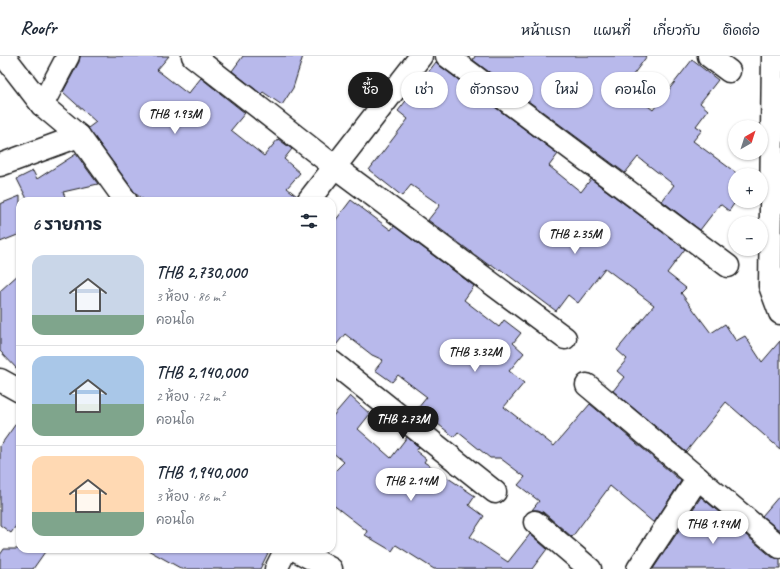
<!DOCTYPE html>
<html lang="th">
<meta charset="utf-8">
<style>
:root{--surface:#fff;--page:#f2f2f3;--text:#1f2937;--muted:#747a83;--line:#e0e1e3;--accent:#1c1c1c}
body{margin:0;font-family:Caveat,"Playpen Sans Thai",sans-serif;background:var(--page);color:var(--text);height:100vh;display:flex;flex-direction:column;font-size:15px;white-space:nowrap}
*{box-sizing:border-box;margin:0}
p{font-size:13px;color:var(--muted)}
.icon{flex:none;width:22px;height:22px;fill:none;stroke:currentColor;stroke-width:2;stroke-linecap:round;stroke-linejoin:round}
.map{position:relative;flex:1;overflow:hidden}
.details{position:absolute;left:16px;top:141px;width:320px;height:356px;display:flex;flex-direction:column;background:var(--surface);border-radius:12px;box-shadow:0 1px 3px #0004}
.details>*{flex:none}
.guide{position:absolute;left:348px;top:16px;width:372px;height:36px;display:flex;gap:8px}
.needle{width:26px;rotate:39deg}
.tools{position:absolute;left:728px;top:64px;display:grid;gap:8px}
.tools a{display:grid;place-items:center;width:40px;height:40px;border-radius:50%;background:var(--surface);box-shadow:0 1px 3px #0004;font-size:20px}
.price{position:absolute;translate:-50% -34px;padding:0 9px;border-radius:14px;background:#fff;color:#222;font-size:13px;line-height:26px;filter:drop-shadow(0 1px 2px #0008)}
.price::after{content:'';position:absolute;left:50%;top:24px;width:12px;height:9px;margin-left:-6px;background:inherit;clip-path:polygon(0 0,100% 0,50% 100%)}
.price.active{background:var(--accent);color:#fff}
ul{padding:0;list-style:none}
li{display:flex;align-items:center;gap:12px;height:100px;padding:0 16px}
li+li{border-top:1px solid var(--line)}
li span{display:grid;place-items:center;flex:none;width:112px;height:80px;border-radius:12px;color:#555}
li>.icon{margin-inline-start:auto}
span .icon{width:48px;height:48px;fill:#fffc;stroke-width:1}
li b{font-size:17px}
h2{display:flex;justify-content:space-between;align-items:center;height:48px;padding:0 16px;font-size:17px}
.tag{padding:0 14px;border-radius:18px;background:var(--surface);box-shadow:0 1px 3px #0004;font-size:14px;line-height:36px}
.tag.active{background:var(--accent);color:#fff}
header{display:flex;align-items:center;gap:24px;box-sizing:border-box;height:56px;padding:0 20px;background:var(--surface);border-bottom:1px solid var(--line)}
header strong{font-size:19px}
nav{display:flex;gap:22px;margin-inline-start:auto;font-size:14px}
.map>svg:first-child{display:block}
.building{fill:#b8b9eb;stroke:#1c1c1c}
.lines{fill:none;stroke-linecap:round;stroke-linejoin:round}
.street-casing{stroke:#1c1c1c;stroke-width:25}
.street{stroke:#fff;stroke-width:22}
</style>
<header>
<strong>Roofr</strong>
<nav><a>หน้าแรก</a><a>แผนที่</a><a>เกี่ยวกับ</a><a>ติดต่อ</a></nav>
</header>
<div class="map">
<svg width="780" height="513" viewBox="0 0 780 513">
<rect width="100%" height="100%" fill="#fff"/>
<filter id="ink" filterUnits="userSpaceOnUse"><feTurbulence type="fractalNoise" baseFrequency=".025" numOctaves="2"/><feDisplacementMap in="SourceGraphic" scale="8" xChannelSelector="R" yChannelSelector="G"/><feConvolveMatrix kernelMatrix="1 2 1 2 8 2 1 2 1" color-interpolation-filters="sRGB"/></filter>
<g filter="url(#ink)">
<g class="building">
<path d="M80 0H169L157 14 188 38 201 22 245 57 231 74 264 100 278 83 292 93 284 103 300 117 287 132 297 140 296 145H145L136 138 88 72 96 66 63 36 79 6Z"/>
<path d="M243 0H303L293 32 282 49 263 36 261 38 232 15Z"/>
<path d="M475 0H647L624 31 653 54 692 4 718 24 700 47 708 54 696 70 702 74 693 85 739 119H735V145H736L729 155 720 148 700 174 662 145 674 129 638 101 625 117 473 4Z"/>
<path d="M436 6 440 10 558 98 549 110 581 136 591 123 685 193 667 217 686 232 681 237 711 277 725 268 736 285 745 280 762 306 780 285V393L726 346 686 396 613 335 624 321 617 315 627 303 617 294 654 249 605 212 578 247 568 239 556 255 500 213 499 214 491 208 490 210 428 164 440 149 411 129 402 140 369 114 408 63 398 55Z"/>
<path d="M76 98 98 128 63 136 67 145H28L17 123 33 115 37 123Z"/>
<path d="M20 140V178L0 186V148Z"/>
<path d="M351 144 391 174 394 170 474 230 464 244 499 271 504 264 521 277 513 287 524 297 509 315 524 327 504 351 554 390 590 348 681 425 654 467 610 430 572 481 543 456 538 454H532L539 445 518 429 525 421 500 402H490L458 376 454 381 438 368 435 372 421 361 424 357 418 352 427 341 398 319 392 326 375 314 383 304 372 299 345 278 332 294V169Z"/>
<path d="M20 217V316L0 295V235Z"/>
<path d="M350 340 370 358 358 373 391 402 407 381 419 391 416 395 426 403 424 406 475 440 469 449 484 460 470 481 508 506 530 478 547 493 532 513H434L396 489 392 495 365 479 367 475 332 448V418L344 406 332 396V361Z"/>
<path d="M20 362V464L11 477 0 469V390Z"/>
<path d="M780 439V475L762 460Z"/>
<path d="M701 441 772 501 780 503V513H653Z"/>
<path d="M4 493H47L33 513H0V499Z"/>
<path d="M146 493H270L260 513H182Z"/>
</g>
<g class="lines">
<defs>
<g id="street">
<path d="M4 0 42 49 79 80 126 145"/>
<path d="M193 0 335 111 565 282"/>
<path d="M447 0 728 210"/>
<path d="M709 0 729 15"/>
<path d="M773 0 770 230 780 257"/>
<path d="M42 49 68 0"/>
<path d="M0 109 79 80"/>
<path d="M308 145 421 0"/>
<path d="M332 306 495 436"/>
<path d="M0 324 20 335"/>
<path d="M587 329 780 491"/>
<path d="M535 466 590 513"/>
<path d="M294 493 331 513"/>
<path d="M276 513 286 493"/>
<path d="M638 513 698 422"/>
</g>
</defs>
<use href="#street" class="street-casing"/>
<use href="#street" class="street"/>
</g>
</g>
</svg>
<div class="tools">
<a><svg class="needle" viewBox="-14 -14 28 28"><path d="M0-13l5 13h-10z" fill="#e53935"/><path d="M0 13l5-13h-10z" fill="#747a83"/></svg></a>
<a>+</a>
<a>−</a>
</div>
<b class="price" style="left:175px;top:79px">THB 1.93M</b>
<b class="price" style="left:575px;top:199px">THB 2.35M</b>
<b class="price" style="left:475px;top:317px">THB 3.32M</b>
<b class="price active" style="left:403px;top:384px">THB 2.73M</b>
<b class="price" style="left:411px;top:446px">THB 2.14M</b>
<b class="price" style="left:713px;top:489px">THB 1.94M</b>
<div class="guide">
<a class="tag active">ซื้อ</a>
<a class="tag">เช่า</a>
<a class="tag">ตัวกรอง</a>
<a class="tag">ใหม่</a>
<a class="tag">คอนโด</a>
</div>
<section class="details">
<h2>6 รายการ<svg class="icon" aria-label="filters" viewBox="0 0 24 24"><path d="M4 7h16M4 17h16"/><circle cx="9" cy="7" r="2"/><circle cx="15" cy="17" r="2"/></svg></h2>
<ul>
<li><span style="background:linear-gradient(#c9d6e8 75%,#7fa58c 0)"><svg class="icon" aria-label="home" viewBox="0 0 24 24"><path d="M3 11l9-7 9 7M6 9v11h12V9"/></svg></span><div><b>THB 2,730,000</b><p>3 ห้อง · 86 m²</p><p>คอนโด</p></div></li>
<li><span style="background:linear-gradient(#a9c7e8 60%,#7fa58c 0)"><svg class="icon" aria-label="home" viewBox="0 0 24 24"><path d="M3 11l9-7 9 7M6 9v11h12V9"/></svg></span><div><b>THB 2,140,000</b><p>2 ห้อง · 72 m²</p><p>คอนโด</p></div></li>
<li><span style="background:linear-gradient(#ffd9b3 70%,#7fa58c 0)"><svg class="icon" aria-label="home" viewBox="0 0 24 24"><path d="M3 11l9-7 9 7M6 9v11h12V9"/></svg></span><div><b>THB 1,940,000</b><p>3 ห้อง · 86 m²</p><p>คอนโด</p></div></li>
</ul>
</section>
</div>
